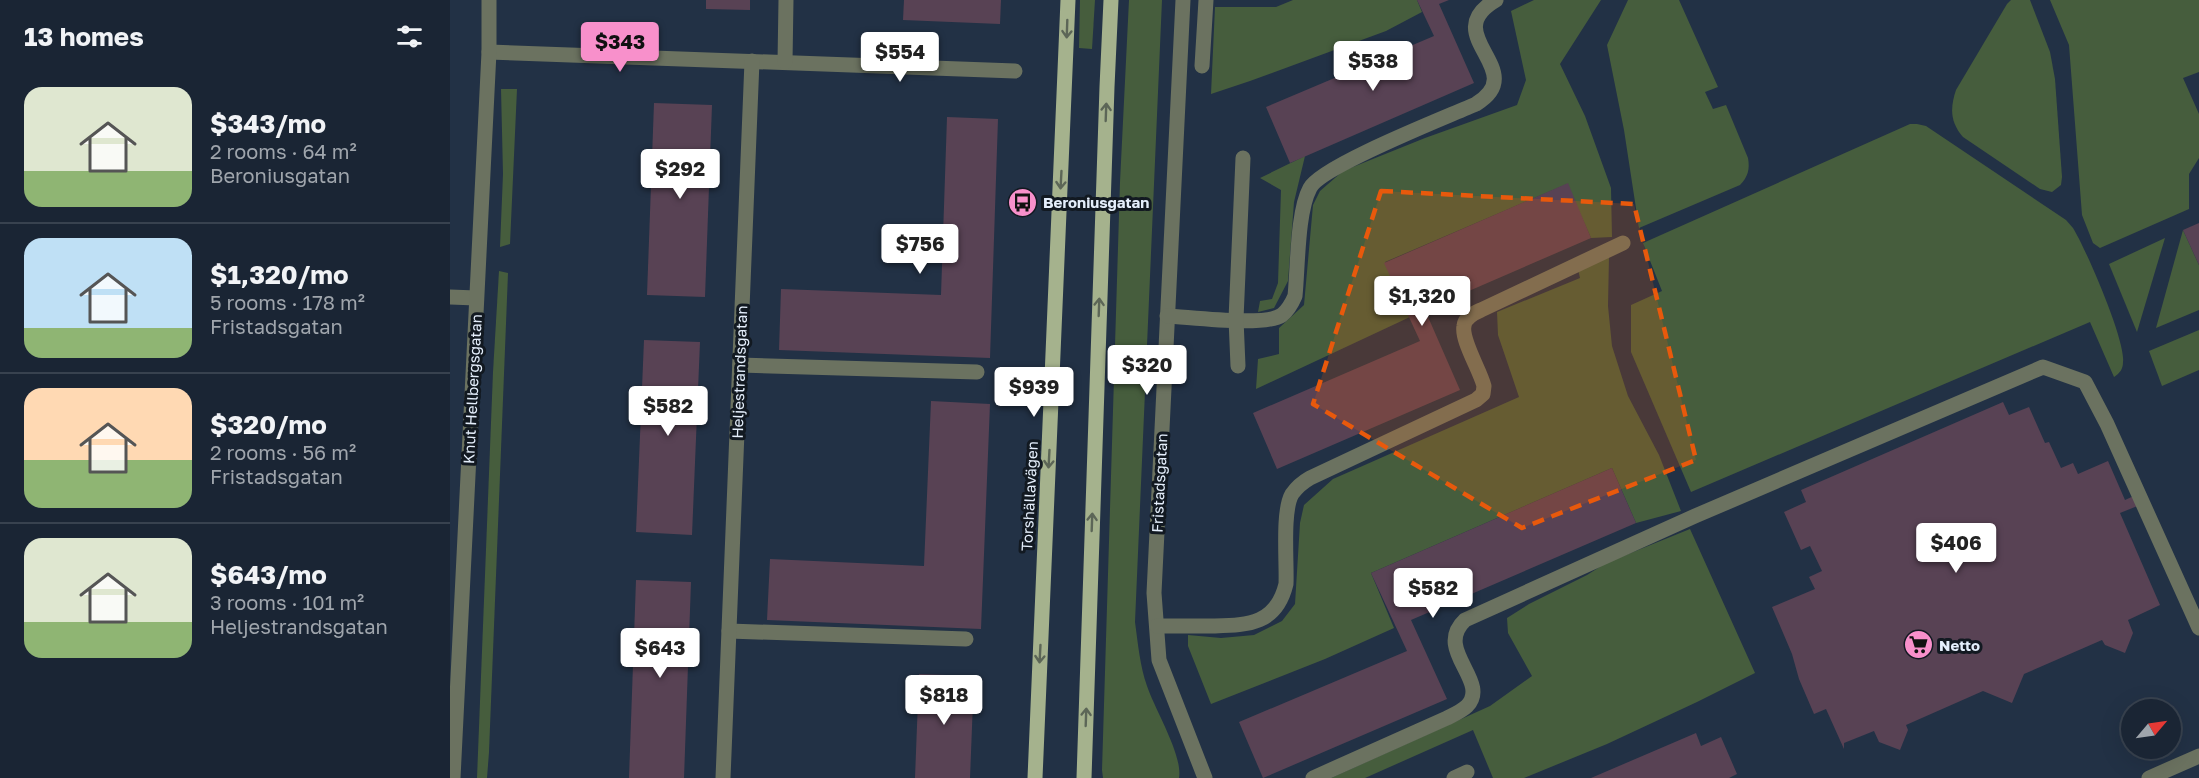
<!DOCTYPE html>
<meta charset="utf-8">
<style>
:root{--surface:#1a2534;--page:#232d3c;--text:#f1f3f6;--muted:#9fa5ac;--line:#38424f;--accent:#f890cb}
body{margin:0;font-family:"Golos Text",sans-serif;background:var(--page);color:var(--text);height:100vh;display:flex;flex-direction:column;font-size:22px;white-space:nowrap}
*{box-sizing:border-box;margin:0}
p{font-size:20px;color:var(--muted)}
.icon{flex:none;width:33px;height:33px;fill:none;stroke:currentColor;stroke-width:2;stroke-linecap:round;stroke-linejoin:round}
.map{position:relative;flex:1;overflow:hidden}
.details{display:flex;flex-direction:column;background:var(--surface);width:450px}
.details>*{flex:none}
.needle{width:39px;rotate:61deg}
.tools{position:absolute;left:1671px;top:699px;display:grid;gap:12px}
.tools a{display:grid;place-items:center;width:60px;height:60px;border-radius:50%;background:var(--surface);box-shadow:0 6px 24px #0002,0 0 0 2px var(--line);font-size:30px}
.price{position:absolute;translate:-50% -51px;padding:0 14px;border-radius:6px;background:#fff;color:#222;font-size:20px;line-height:39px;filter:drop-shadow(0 2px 3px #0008)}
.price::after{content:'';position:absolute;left:50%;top:36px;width:18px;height:14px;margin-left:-9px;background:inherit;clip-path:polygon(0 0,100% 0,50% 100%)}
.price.selected{background:var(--accent);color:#111}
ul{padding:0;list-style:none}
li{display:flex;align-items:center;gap:18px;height:150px;padding:0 24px}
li+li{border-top:2px solid var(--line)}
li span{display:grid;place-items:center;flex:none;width:168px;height:120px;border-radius:18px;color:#555}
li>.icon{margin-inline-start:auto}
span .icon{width:72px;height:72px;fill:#fffc;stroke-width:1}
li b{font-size:26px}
h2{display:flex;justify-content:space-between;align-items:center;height:72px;padding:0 24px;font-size:26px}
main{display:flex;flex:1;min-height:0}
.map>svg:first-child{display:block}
.green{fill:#465d3d}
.building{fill:#584254}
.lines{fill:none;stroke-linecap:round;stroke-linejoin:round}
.minor{stroke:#6b7260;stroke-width:15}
.major{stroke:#a5b28d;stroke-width:15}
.oneway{stroke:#5c6657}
.marked{fill:#e8590c;fill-opacity:0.2;stroke:#e8590c;stroke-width:4.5;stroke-dasharray:12 8;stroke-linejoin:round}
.labels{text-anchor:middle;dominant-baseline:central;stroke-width:6;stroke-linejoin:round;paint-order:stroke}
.poi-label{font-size:15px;font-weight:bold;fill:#e4eefb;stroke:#121921;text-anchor:start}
.street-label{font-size:15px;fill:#e4eefb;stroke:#121921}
</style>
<main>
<section class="details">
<h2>13 homes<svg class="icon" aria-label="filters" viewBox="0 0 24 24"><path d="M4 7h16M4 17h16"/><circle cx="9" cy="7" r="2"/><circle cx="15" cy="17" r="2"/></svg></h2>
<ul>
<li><span style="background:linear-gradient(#dfe7d0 70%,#8fb573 0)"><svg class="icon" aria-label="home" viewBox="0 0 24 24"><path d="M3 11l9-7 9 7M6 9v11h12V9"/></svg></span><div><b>$343/mo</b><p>2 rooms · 64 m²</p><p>Beroniusgatan</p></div></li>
<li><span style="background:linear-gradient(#bfe0f5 75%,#8fb573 0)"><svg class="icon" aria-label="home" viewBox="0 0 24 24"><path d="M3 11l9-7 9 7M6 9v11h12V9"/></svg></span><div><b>$1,320/mo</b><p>5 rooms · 178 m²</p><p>Fristadsgatan</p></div></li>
<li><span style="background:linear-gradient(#ffd9b3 60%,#8fb573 0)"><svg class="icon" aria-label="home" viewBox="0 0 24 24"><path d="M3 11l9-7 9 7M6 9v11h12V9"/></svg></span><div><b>$320/mo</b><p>2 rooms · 56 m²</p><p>Fristadsgatan</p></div></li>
<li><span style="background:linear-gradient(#dfe7d0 70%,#8fb573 0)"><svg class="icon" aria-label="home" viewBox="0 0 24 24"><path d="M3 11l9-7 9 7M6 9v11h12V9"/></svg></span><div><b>$643/mo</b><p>3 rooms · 101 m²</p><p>Heljestrandsgatan</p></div></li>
</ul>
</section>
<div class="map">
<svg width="1749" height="778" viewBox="0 0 1749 778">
<rect width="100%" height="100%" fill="#223145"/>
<g class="green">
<path d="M630 0H645L642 49 629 48Z"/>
<path d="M679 0H712L685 622C688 644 690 666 697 686 705 710 733 755 729 778H653L652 770 670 182Z"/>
<path d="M843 0H967L972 12 936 31 800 81 761 94 765 7H826Z"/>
<path d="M1084 0H1151L1110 64 1135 116 1161 188 1162 237 1141 238 1117 184 935 262 960 317 806 389 808 359 829 354V328L854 305 863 205 870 191 893 171 975 138 1067 105 1076 80 1061 11Z"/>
<path d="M1178 0H1229L1268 87 1255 92 1263 109 1276 105 1298 158C1300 169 1298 177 1290 185L1189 228 1174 130 1157 45Z"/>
<path d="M1561 0H1580L1600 52 1605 79 1612 177 1611 185 1602 192 1590 189 1513 137C1500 122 1500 108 1506 90L1557 4Z"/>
<path d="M1600 0H1749V72L1733 78 1749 114V158L1739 174V209L1650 248 1643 243 1632 215 1619 45Z"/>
<path d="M51 89H67L60 244 50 247 53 174Z"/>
<path d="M1460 124H1467L1476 126 1616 220 1623 228C1636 249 1676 341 1673 362 1673 369 1670 373 1664 377L1640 322 1241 492 1181 352V305L1212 291 1193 243Z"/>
<path d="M855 156 844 202 838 281 824 308 808 312 810 301 822 299 828 283 831 190 810 178Z"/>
<path d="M1733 230 1749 265V310L1706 328Z"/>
<path d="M1715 238 1687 332 1659 264Z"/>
<path d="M1159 257 1158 306 1162 346 1178 396 1209 455 1231 511 1186 523 1162 468 921 573 944 628 875 659 761 704 738 646V635L771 638 804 635 832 621 845 604 850 523 854 505 883 479 1069 397 1048 335 1047 312 1130 278 1127 265Z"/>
<path d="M49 271 58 273 39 752 37 778H27L43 372Z"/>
<path d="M1749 330V370L1712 386 1699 351Z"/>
<path d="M1240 529 1305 673 1247 702 1157 744 1074 778H1043L1023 730 915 778H881L1040 706 1082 676 1058 633 1057 618 1079 604 1137 575 1156 563Z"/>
</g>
<g class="building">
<path d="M256 0H300V10L256 9Z"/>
<path d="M454 0H551L550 24 453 20Z"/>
<path d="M967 0H999L989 4 1024 83 840 163 816 107 984 36Z"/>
<path d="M204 103 262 105 255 297 197 295Z"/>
<path d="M497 117 548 119 540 358 329 350 331 289 491 295Z"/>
<path d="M1118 183 1141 238 975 310 1010 390 827 469 803 413 970 341 934 263Z"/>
<path d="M1749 223V265L1733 230Z"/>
<path d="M194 340 250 342 242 535 186 532Z"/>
<path d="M481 401 540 404 531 629 317 620 320 559 474 566Z"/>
<path d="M1553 402 1559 415 1579 407 1595 443 1599 442 1611 468 1623 463 1628 474 1658 461 1675 500 1686 495 1690 505 1670 513 1710 605 1678 620 1683 633 1675 653 1655 645 1652 640 1574 674 1562 703 1533 691 1456 725 1458 730 1450 750 1429 742 1424 731 1394 743V749L1376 709 1364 714 1349 679 1342 654 1322 607 1365 589 1359 577 1372 571 1360 546 1351 550 1334 512 1356 502 1351 490Z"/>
<path d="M1162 468 1186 523 961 620 997 699 813 778 789 722 957 651 921 573Z"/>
<path d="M186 580 241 582 234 778H179Z"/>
<path d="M469 674 524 676 520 778H465Z"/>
<path d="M1246 733 1251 746 1271 737 1287 774 1279 778H1141Z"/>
</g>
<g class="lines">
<g class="minor">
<path d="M733 0 704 593 709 660 755 778"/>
<path d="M39 52 565 71"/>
<path d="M335 62 336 0"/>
<path d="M752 66 756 0"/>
<path d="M0 297 26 298"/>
<path d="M717 316C740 317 815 327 832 315 838 310 842 303 845 296 848 267 847 212 860 188 871 166 997 117 1026 104 1082 70 986 35 1046 0"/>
<path d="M290 365 527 372"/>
<path d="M788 366 786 319 793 158"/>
<path d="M707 626C726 626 744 626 763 626 798 625 826 625 836 584 837 563 832 511 842 494 847 487 853 482 860 478L1026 400 1033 394 1034 386C1030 370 1011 340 1014 326 1015 317 1024 313 1031 310L1173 243"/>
<path d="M279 631 516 639"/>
<path d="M3 778 39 52V0"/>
<path d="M273 778 302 61"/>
<path d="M863 778 997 718C1003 715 1012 711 1017 706 1041 681 983 650 1015 620L1245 516 1593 367 1635 382 1657 424 1749 628"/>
<path d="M1004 778 1017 772"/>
<path d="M1699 778 1749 756"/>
</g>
<g class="major">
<path d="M585 778 618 0"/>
<path d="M634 778 657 87 661 0"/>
</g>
</g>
<defs><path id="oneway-shaft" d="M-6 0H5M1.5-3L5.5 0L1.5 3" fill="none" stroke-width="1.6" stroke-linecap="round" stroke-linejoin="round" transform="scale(1.5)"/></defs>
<g class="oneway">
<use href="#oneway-shaft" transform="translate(617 29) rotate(92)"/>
<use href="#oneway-shaft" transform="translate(656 112) rotate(-88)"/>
<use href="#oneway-shaft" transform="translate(611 180) rotate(93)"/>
<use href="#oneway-shaft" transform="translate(649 307) rotate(-88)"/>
<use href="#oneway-shaft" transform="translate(599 459) rotate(93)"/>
<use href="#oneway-shaft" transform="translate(642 522) rotate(-88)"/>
<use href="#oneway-shaft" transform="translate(590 654) rotate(93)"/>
<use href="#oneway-shaft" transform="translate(636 717) rotate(-88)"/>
</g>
<path class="marked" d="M931 191 1184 204 1246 460 1072 528 863 404Z"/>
<defs>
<symbol id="bus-disc" viewBox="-11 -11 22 22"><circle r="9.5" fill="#f890cb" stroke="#121921"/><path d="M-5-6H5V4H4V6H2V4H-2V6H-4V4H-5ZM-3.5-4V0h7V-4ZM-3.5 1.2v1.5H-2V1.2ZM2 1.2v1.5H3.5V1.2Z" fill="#111"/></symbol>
<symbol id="supermarket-disc" viewBox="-11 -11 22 22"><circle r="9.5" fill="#f890cb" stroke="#121921"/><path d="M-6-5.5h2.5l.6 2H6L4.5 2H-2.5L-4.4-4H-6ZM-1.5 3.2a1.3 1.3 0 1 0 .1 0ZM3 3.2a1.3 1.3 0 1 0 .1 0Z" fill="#111"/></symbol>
</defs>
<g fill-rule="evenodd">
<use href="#bus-disc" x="556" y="186" width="33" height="33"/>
<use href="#supermarket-disc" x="1452" y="628" width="33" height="33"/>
</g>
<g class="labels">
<g class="poi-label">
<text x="593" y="202">Beroniusgatan</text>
<text x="1489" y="645">Netto</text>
</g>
<g class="street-label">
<text transform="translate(289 372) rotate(-88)">Heljestrandsgatan</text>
<text transform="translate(22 389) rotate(-87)">Knut Hellbergsgatan</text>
<text transform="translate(709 483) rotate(-87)">Fristadsgatan</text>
<text transform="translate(579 496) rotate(-87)">Torshällavägen</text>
</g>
</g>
</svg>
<div class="tools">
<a><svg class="needle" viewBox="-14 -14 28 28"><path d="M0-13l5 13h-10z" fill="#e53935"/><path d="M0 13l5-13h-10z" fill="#9fa5ac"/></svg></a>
</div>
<b class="price selected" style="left:170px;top:73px">$343</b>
<b class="price" style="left:450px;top:83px">$554</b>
<b class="price" style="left:923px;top:92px">$538</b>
<b class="price" style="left:230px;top:200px">$292</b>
<b class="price" style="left:470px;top:275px">$756</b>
<b class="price" style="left:972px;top:327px">$1,320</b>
<b class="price" style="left:697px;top:396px">$320</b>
<b class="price" style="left:584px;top:418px">$939</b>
<b class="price" style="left:218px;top:437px">$582</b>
<b class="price" style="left:1506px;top:574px">$406</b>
<b class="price" style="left:983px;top:619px">$582</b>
<b class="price" style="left:210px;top:679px">$643</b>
<b class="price" style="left:494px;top:726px">$818</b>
</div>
</main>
